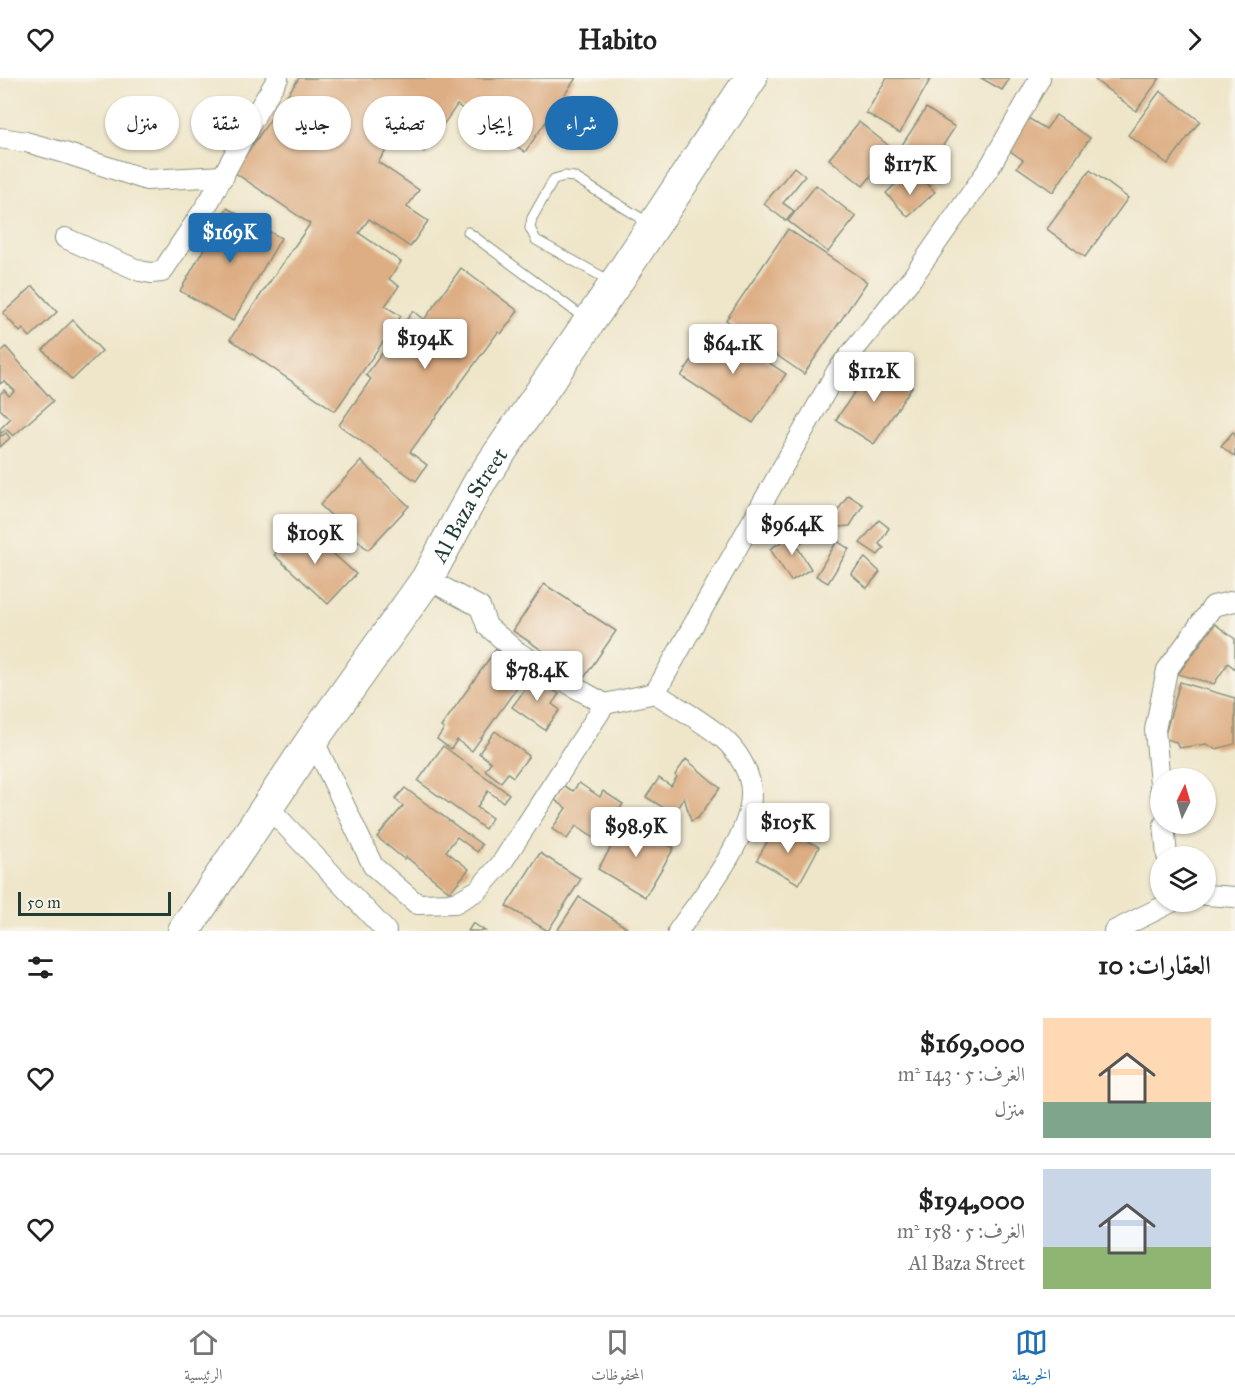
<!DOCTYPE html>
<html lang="ar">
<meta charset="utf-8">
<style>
:root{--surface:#fff;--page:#f2f2f2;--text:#222;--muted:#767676;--line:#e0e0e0;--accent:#1f6fb2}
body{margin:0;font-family:"IM FELL Great Primer",Amiri,serif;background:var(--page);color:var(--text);direction:rtl;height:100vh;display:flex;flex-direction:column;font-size:22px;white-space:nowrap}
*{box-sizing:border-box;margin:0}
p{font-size:20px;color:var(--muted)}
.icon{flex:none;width:33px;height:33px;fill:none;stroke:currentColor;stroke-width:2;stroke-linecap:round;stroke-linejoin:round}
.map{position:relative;height:853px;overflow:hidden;direction:ltr}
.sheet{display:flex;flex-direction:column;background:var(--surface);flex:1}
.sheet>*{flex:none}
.guide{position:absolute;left:18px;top:18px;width:600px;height:54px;direction:rtl;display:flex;gap:12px}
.needle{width:39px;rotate:5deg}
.controls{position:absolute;left:1150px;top:690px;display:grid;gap:12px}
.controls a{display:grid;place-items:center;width:66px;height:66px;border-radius:50%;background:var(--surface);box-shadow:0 2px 4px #0004;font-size:30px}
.scale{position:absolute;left:18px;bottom:15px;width:153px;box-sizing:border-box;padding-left:6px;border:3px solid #1f3d34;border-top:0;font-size:16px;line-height:21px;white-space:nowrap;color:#1f3d34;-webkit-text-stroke:4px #f7f3e8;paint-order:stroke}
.price{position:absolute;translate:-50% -51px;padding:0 14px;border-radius:6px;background:#fff;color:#222;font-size:20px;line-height:39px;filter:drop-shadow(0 2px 3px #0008)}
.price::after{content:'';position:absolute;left:50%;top:36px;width:18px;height:14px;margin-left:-9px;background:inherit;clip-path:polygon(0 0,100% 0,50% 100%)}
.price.active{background:var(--accent);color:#fff}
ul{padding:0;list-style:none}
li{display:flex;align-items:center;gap:18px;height:150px;padding:0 24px}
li+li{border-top:2px solid var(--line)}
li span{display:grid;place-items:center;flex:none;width:168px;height:120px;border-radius:0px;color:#555}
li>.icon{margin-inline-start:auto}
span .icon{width:72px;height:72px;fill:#fffc;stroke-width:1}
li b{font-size:26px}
h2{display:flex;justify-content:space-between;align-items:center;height:72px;padding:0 24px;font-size:26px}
.pill{padding:0 21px;border-radius:27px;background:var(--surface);box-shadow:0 2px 4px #0004;font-size:21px;line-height:54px}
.pill.active{background:var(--accent);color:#fff}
header{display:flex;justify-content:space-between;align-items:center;height:78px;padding:0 24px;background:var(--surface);font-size:27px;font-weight:700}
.menu{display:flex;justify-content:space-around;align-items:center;height:84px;border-top:2px solid var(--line);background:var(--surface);font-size:16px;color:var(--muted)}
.menu a{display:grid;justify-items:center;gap:3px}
.menu .active{color:var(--accent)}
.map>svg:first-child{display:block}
.building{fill:#ddad83}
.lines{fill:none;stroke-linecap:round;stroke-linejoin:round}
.service-casing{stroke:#87927f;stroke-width:11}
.minor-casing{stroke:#87927f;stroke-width:22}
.primary-casing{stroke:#87927f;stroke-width:34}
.service{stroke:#fff;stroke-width:9}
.minor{stroke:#fff;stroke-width:20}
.primary{stroke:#fff;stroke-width:32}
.labels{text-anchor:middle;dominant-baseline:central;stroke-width:5;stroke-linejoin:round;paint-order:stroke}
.street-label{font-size:22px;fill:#1f3d34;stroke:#f7f3e8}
</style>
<header><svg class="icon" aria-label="forward" viewBox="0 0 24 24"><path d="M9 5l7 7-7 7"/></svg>Habito<svg class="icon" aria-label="heart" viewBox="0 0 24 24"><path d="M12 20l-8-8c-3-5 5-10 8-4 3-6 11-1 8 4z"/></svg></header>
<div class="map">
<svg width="1235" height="853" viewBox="0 0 1235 853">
<rect width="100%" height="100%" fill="#f7f3e8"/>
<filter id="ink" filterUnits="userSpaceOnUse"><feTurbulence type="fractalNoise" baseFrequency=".0167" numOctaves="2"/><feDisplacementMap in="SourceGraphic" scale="12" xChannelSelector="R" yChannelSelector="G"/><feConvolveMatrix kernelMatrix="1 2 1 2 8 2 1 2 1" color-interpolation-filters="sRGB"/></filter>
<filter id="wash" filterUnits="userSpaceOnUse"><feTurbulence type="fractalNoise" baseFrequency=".008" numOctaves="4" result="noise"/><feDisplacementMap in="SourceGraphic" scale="24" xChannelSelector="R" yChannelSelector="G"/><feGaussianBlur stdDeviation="1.35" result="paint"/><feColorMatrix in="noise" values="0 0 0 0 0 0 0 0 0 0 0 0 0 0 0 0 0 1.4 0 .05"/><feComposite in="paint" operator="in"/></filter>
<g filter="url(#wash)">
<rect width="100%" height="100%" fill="#efe6ca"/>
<g id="blocks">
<g class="building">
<path d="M299 0H576L525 74 457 27 424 74 398 56 378 84 419 112 407 129 428 143 410 169 369 141 359 155 401 184 389 201 399 208 385 228 401 238 335 333 230 261 310 146 234 94Z"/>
<path d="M887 0H931L900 55 866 35Z"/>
<path d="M981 0H1010L1002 12Z"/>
<path d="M1097 0H1160L1136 33 1095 2Z"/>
<path d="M1160 13 1200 43 1168 86 1128 57Z"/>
<path d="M926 30 955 49 929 89 900 70Z"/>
<path d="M1056 37 1090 60 1053 114 1017 89 1023 82 1007 71 1028 40 1046 51Z"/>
<path d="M859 44 893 71 863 108 829 81Z"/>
<path d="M794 89 805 98 783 125 794 133 786 143 764 126Z"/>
<path d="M1090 92 1128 120 1085 179 1047 151Z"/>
<path d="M922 100 935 114 908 139 886 115 901 101 910 110Z"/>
<path d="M816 107 856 139 828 174 788 143Z"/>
<path d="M227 130 281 160 233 243 180 213Z"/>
<path d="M788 151 867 204 804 296 726 242Z"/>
<path d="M461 190 518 233 501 256 498 254 410 374 427 387 416 403 339 347 371 301 366 297 413 233 424 242Z"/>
<path d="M33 208 57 234 30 259 23 251 20 254 3 235Z"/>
<path d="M73 242 102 273 72 302 43 272Z"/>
<path d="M714 248 786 296 753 345 681 298Z"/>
<path d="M6 269 53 323 13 358 6 351 1 355 0 353V351L10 341 0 331V316L4 312 9 318 15 313 4 303 0 306V275Z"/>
<path d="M874 284 912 309 874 366 836 342Z"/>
<path d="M1233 354 1235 355V379L1221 368Z"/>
<path d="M6 355 10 360 0 369V356L2 358Z"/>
<path d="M361 383 409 428 368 472 320 427Z"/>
<path d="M848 417 863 427 850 448 838 449 834 441 831 447 826 443 833 431 837 434Z"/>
<path d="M879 442 889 450 879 466 884 470 878 477 860 465Z"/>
<path d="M301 447 356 496 328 526 274 477Z"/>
<path d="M802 451 808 460 796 467 811 491 791 503 770 471Z"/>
<path d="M837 463 849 471 828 505 816 498Z"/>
<path d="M865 480 880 494 867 510 851 496Z"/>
<path d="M544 506 616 553 584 600 513 553Z"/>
<path d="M1215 546 1235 561V591L1228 585 1214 606 1178 596Z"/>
<path d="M496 571 528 594 472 673 457 662 451 671 437 661 444 651 441 649Z"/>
<path d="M529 595 559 616 552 626 560 632 545 652 512 629 526 610 521 607Z"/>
<path d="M1180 604 1235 620V666L1216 671 1206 666 1179 670 1176 664 1164 660Z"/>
<path d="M495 653 529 678 513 699 508 695 501 704 485 692 491 684 479 675Z"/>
<path d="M443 668 509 716 503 724 488 713 477 729 492 740 485 751 418 703Z"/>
<path d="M686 681 720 710 698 740 691 743 684 719 674 736 646 719 659 700 671 708 677 699 675 697Z"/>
<path d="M579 705 600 719 603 713 623 726 598 763 576 748 567 761 552 751 566 730 555 722 564 708 573 713Z"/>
<path d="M405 710 482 767 477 774 457 759 446 773 469 791 450 814 406 779 404 781 377 759 403 728 395 721Z"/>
<path d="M627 742 674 770 645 819 598 791Z"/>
<path d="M777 746 819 769 799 806 757 782Z"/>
<path d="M540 775 581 801 548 853 506 828Z"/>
<path d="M579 819 627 850 625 853H557Z"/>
<path d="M473 845 485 853H468Z"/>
</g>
</g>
</g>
<g filter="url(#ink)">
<use href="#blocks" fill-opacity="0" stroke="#87927f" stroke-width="1.5"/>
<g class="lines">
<defs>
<g id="service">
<path d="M468 154 587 242"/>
<path d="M610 203 536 162 530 150 532 140 554 101 565 98 574 99 649 145"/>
</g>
<g id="minor">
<path d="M0 60 26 64 65 75 147 102 224 98"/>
<path d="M65 160 140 193 151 195 162 194 210 122 257 34 278 0"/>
<path d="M427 501 480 529 487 548 516 573 576 610 605 626 655 615C677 629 708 646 727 664 740 677 752 698 751 717 751 759 702 819 678 853"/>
<path d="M655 615 837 293 912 200 989 90 1040 0"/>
<path d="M313 661 373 788 417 826 455 825 478 812 501 786 605 626"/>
<path d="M1161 716 1155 652 1167 592 1213 528 1235 523"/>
<path d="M268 729 386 853"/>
<path d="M1164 746 1167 778"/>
<path d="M1206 817 1235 819"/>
<path d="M1114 853 1172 824"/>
</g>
<g id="primary">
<path id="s1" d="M184 853 313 661 427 501 479 405 615 206 751 0"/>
</g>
</defs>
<use href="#service" class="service-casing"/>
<use href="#minor" class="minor-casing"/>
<use href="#primary" class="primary-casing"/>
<use href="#service" class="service"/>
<use href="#minor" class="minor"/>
<use href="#primary" class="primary"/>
</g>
</g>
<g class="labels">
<g class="street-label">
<text stroke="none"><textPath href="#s1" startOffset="513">Al Baza Street</textPath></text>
</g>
</g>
</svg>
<div class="controls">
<a><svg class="needle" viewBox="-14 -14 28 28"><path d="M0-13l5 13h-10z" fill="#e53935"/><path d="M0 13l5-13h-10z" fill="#767676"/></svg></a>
<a><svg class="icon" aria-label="layers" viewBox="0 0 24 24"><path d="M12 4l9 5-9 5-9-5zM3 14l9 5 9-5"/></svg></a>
</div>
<div class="scale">50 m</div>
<b class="price" style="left:910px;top:118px">$117K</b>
<b class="price active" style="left:230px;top:186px">$169K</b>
<b class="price" style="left:425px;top:292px">$194K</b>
<b class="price" style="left:733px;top:297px">$64.1K</b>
<b class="price" style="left:874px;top:325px">$112K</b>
<b class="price" style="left:792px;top:478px">$96.4K</b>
<b class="price" style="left:315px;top:487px">$109K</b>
<b class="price" style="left:537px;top:624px">$78.4K</b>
<b class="price" style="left:788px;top:776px">$105K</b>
<b class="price" style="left:636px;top:780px">$98.9K</b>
<div class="guide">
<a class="pill active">شراء</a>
<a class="pill">إيجار</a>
<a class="pill">تصفية</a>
<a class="pill">جديد</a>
<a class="pill">شقة</a>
<a class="pill">منزل</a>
</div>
</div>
<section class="sheet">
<h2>العقارات: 10<svg class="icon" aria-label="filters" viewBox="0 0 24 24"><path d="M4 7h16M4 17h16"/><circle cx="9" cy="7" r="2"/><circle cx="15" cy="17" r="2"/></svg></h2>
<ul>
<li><span style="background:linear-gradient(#ffd9b3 70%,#7fa58c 0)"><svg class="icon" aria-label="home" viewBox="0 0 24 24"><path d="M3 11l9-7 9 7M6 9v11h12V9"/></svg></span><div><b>$169,000</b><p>الغرف: 5 · 143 m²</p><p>منزل</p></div><svg class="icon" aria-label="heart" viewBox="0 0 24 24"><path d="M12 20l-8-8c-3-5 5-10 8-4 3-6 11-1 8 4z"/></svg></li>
<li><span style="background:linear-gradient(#c9d6e8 65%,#8fb573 0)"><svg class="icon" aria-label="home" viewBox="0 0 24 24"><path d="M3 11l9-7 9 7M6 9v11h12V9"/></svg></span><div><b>$194,000</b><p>الغرف: 5 · 158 m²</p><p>Al Baza Street</p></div><svg class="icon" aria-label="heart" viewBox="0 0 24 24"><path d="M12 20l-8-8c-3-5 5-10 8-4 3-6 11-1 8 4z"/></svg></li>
</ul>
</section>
<nav class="menu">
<a class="active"><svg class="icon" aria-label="map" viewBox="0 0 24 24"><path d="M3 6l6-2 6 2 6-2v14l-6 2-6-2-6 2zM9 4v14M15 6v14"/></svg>الخريطة</a>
<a><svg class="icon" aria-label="saved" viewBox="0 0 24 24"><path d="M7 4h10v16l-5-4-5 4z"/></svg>المحفوظات</a>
<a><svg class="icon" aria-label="home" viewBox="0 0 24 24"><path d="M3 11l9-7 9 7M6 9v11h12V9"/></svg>الرئيسية</a>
</nav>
